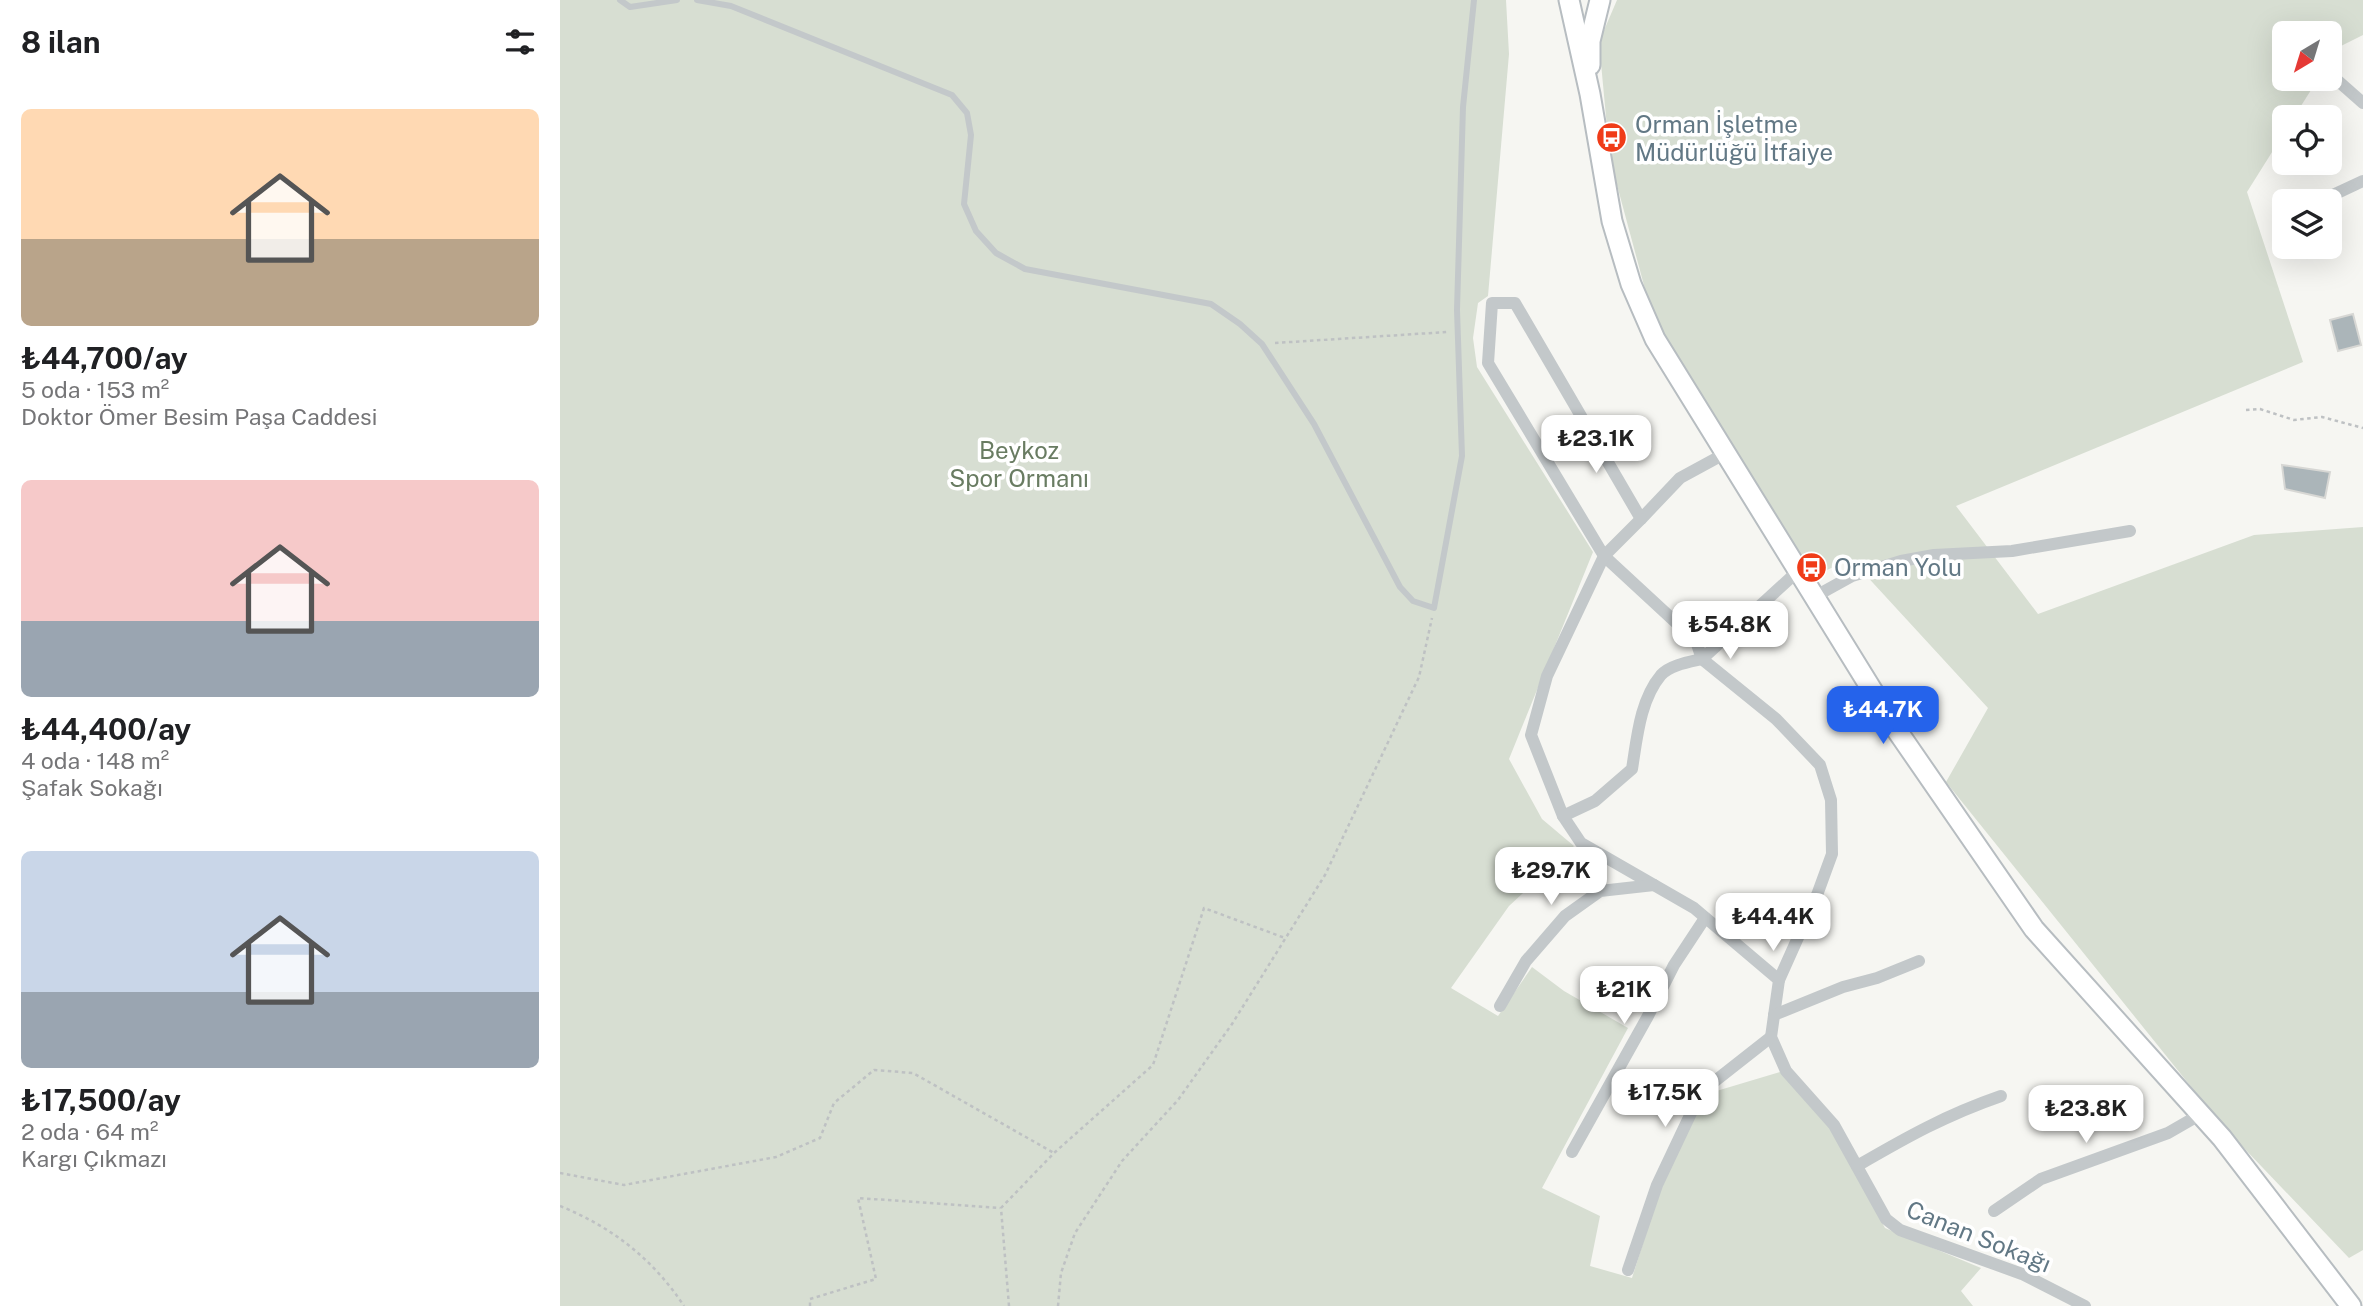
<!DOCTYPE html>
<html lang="tr">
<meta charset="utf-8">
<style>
:root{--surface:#fff;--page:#f2f2f2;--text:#202124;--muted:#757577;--accent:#2563eb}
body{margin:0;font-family:"Public Sans",sans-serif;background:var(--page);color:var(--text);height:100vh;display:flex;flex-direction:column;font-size:26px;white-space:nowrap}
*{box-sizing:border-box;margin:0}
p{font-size:23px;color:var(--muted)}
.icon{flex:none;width:38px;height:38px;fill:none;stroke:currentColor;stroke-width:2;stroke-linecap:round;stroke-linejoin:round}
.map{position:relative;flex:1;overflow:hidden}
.side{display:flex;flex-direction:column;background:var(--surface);width:560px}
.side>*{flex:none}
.needle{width:46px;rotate:218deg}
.buttons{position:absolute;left:1712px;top:21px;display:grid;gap:14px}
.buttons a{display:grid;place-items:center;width:70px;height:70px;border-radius:10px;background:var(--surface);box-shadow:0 7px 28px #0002;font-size:35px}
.price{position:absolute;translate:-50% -60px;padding:0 16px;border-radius:14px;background:#fff;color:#222;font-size:23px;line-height:46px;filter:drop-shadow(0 2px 4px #0008)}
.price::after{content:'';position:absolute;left:50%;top:42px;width:21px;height:16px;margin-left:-10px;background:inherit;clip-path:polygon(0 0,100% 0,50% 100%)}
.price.selected{background:var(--accent);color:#fff}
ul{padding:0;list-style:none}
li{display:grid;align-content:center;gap:14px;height:371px;padding:0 21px}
li span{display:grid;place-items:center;height:217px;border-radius:10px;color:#555}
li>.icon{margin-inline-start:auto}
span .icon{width:126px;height:126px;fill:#fffc;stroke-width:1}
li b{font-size:30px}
h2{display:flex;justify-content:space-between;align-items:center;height:84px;padding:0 21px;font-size:30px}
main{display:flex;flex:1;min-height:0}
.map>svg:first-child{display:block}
.green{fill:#d7ded2}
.building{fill:#abb5b9;stroke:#d7d7d4;stroke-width:2}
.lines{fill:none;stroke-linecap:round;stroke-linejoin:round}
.secondary-casing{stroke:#b7bdc1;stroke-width:23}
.path{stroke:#bec1c3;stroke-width:2.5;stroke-dasharray:3.5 3.5;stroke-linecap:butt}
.lane{stroke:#c3c8ca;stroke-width:6}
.street{stroke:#c3c8ca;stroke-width:12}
.secondary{stroke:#fff;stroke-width:19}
.labels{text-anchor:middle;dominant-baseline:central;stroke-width:7;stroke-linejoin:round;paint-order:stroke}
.poi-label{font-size:24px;fill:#627885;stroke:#fff;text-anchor:start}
.park-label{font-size:24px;fill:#697c62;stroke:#fff}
.street-label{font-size:24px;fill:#627885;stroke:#fff}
</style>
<main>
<section class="side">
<h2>8 ilan<svg class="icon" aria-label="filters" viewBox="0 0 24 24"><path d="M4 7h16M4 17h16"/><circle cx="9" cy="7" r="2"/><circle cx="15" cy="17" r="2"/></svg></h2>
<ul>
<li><span style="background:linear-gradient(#ffd9b3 60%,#b9a48a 0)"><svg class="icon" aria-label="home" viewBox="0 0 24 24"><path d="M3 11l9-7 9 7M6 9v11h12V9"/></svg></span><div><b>₺44,700/ay</b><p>5 oda · 153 m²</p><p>Doktor Ömer Besim Paşa Caddesi</p></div></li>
<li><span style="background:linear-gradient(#f6c9c9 65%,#9aa5b1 0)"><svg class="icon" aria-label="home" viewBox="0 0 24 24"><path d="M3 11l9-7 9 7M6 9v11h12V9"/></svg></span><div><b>₺44,400/ay</b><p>4 oda · 148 m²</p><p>Şafak Sokağı</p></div></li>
<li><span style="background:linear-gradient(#c9d6e8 65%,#9aa5b1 0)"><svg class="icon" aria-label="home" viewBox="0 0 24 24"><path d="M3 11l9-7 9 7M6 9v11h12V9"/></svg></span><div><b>₺17,500/ay</b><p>2 oda · 64 m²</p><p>Kargı Çıkmazı</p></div></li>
</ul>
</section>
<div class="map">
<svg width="1803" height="1306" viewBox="0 0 1803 1306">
<rect width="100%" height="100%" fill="#f6f6f2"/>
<g class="green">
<path d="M0 0H946L949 54 928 296 918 303 913 338 917 367 1033 552 949 759 982 819 1014 846 949 906 891 988 938 1016 972 967 1004 991 1068 1028 982 1188 1040 1216 1030 1266 1072 1278 1101 1186 1143 1095 1220 1072 1270 1127 1325 1228 1421 1268 1401 1291 1413 1306H0Z"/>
<path d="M1057 0H1803V35L1777 48 1769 60V33H1724V79H1758L1734 117H1724V133L1687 192 1743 362 1396 506 1478 614 1694 535 1803 527V1250L1789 1258 1661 1124 1386 782 1428 708 1291 559 1245 580 1092 315 1050 159 1039 42Z"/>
</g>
<g class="building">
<path d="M1793 314 1801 345 1778 351 1770 320Z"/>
<path d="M1722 465 1770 472 1765 498 1725 489Z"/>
</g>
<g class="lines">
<defs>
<g id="secondary">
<path d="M1009 0 1030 94 1052 221 1071 284 1095 339 1338 732 1474 929 1662 1138 1791 1306"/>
<path d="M1030 65V41L1040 0"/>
</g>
</defs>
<use href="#secondary" class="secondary-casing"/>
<g class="path">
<path d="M715 343 887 332"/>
<path d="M1686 410 1700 409 1734 420 1762 417 1803 428"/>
<path d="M0 1173 64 1185 216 1157 260 1138 274 1103 314 1070 353 1073 494 1153"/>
<path d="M0 1206C52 1227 93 1259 124 1306"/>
<path d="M250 1306V1299L316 1279 298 1198 440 1208"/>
<path d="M449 1306 441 1208 494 1153 593 1065 644 908 725 938"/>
<path d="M498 1306 501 1273 515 1233 562 1161 618 1100 672 1024 765 875 859 677 872 618"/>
</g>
<g class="lane">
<path d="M60 0 70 7 117 0"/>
<path d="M137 0 171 6 392 95 407 113 411 135 404 204 416 231 436 253 465 269 651 304 680 324 702 344 754 424 840 587 853 601 874 608 902 456 897 310 903 107 914 0"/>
</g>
<g class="street">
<path d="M1769 73 1803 103"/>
<path d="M1773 195 1803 181"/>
<path d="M1166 453 1120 478 1081 519 955 303H932L928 363 1044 556 1136 641 1142 659 1216 719 1260 765 1271 800 1272 854 1257 895 1219 980"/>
<path d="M1081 519 1044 556 987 676 971 735 1003 816 1021 843 1134 908 1219 980 1211 1037 1226 1071 1274 1125 1326 1219 1340 1230 1462 1274 1525 1306"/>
<path d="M1254 597 1292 576 1341 561 1374 555 1452 551 1570 531"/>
<path d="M1003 816 1035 801 1072 769C1077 738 1080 700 1101 675 1110 665 1129 662 1142 659L1238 571"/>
<path d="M940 1006 966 961 1005 916 1040 891 1094 885"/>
<path d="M1214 1015 1283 987 1317 978 1359 961"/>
<path d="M1012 1152 1088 1016 1114 965 1145 918"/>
<path d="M1297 1166C1347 1137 1386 1115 1441 1096"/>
<path d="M1434 1211 1481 1179 1608 1133 1641 1114"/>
<path d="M1068 1270 1097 1185 1141 1092 1211 1037"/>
</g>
<use href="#secondary" class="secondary"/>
</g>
<defs>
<symbol id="bus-disc" viewBox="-11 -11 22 22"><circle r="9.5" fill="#f03c18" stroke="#fff"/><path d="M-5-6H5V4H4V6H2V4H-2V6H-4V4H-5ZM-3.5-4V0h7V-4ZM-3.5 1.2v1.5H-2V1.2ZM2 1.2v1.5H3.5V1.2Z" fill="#fff"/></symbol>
</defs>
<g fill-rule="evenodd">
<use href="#bus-disc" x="1034" y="120" width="35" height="35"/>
<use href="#bus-disc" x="1234" y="550" width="35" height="35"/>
</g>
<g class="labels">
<g class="poi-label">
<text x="1075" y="124">Orman İşletme<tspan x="1075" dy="28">Müdürlüğü İtfaiye</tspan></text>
<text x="1274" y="567">Orman Yolu</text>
</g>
<g class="park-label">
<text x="459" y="450">Beykoz<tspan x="459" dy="28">Spor Ormanı</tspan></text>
</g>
<g class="street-label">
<text transform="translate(1419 1236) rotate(22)">Canan Sokağı</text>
</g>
</g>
</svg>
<div class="buttons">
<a><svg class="needle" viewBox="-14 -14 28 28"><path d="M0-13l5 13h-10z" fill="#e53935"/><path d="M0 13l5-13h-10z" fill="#757577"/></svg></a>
<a><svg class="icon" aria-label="locate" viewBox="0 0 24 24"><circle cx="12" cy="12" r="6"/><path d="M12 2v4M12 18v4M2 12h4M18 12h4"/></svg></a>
<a><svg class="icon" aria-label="layers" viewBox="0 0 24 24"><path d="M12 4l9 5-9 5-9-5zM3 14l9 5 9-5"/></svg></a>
</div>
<b class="price" style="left:1036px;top:475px">₺23.1K</b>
<b class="price" style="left:1170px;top:661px">₺54.8K</b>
<b class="price selected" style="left:1323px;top:746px">₺44.7K</b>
<b class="price" style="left:991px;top:907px">₺29.7K</b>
<b class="price" style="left:1213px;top:953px">₺44.4K</b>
<b class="price" style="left:1064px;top:1026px">₺21K</b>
<b class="price" style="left:1105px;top:1129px">₺17.5K</b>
<b class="price" style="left:1526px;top:1145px">₺23.8K</b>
</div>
</main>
